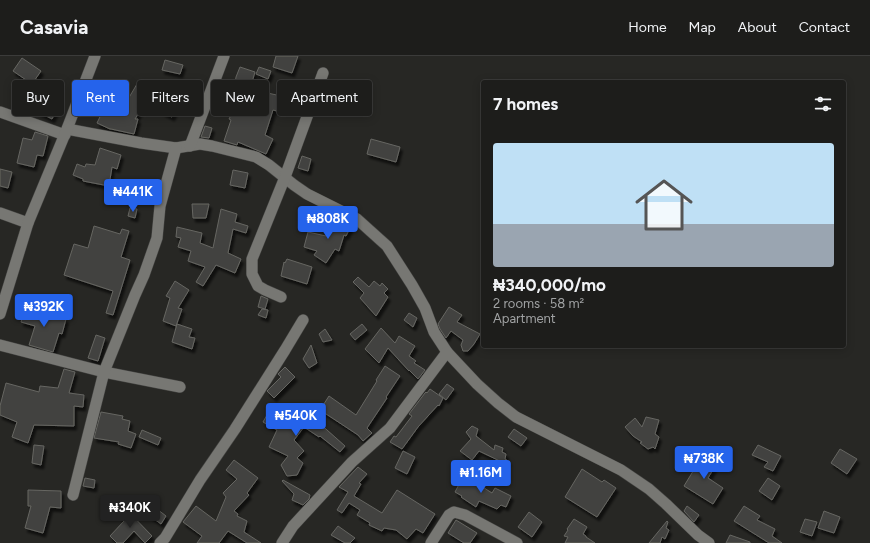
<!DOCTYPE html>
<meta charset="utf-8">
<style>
:root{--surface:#1d1d1b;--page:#2a2a28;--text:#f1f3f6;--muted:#a0a2a3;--line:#3b3b3a;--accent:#2563eb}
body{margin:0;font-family:Figtree,sans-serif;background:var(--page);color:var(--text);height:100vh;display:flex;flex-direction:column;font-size:15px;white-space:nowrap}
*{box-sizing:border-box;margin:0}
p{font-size:13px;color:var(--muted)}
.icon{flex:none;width:22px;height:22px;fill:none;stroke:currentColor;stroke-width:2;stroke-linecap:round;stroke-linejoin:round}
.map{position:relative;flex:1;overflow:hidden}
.panel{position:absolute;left:481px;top:24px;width:365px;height:268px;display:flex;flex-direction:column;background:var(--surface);border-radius:4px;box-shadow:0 2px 10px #0003,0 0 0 1px var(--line)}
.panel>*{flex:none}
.top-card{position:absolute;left:12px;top:24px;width:380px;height:36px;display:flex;gap:8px}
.price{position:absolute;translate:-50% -34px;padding:0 9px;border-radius:4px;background:var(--accent);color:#fff;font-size:13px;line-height:26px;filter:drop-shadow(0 1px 2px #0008)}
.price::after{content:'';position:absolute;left:50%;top:24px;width:12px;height:9px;margin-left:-6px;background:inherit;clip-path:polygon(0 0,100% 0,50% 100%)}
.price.selected{background:#222;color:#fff}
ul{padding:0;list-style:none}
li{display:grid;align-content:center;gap:8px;height:212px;padding:0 12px}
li+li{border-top:1px solid var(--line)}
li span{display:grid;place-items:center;height:124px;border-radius:4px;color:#555}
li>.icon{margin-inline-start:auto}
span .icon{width:72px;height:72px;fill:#fffc;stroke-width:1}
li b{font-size:17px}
h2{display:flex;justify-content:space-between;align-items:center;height:48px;padding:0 12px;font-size:17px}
.tag{padding:0 14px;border-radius:4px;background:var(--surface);box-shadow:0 2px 10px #0003,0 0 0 1px var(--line);font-size:14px;line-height:36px}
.tag.selected{background:var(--accent);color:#fff}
header{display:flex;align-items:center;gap:24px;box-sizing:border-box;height:56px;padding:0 20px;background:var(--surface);border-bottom:1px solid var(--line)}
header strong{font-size:19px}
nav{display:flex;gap:22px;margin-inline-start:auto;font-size:14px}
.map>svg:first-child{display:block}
.building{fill:#42423f;stroke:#666662;filter:url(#shadow)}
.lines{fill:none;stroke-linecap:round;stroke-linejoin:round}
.minor-casing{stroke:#444442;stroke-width:12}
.minor{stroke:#777773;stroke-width:11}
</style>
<header>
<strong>Casavia</strong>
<nav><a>Home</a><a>Map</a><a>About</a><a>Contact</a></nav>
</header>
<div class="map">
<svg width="870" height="487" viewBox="0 0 870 487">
<defs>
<filter id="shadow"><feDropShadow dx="2.5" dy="4" stdDeviation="1" flood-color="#0009"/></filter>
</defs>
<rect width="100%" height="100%" fill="#272724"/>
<g class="building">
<path d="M276 0H298L292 17 273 11Z"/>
<path d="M22 2 41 15 32 28 13 15Z"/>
<path d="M165 4 183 9 180 18 162 14Z"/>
<path d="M240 11 255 16 250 33 263 35V36L281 40 277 55 273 54 265 79 273 83 266 98 238 86 237 89 224 85 231 64 229 63 235 52 237 42 233 41 236 21Z"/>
<path d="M259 11 271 15 268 23 256 18Z"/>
<path d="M137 28 154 39 155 36 178 48 172 61 145 47 135 63H138L134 78 111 73H110L97 67 109 42 124 50Z"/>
<path d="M37 41 58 51 52 63 31 52Z"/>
<path d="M205 70 212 72 209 82 201 81Z"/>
<path d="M35 76 48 80 43 100 37 99 34 111 17 107 23 82 32 84Z"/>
<path d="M371 83 400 91 396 106 367 98Z"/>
<path d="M100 92 121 99 117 113 112 111 109 130 83 125V123L73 119 77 108 85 111 86 108 95 109Z"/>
<path d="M302 100 311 103 308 115 298 112Z"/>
<path d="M0 113 12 116 8 132 0 130Z"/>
<path d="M233 114 248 117 245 132 230 129Z"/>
<path d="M192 148H209L206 162H193Z"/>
<path d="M130 152 137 153 135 162 128 160Z"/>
<path d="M221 153 237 158 235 166 248 170 246 177 233 173 228 197 241 203 235 217 216 209 203 230 196 226 205 211 188 205 191 195 178 191 181 182 176 181 177 171 202 177 200 187 213 192Z"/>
<path d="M336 160 352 168 346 180 344 179 339 195 335 193 326 207 314 199 317 195 304 191 308 176 326 180Z"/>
<path d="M94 170 120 178 122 173 129 175 121 201 130 204 113 259 106 257 113 235 64 219 74 188 88 192Z"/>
<path d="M287 203 312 211 307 228 281 220 284 206 285 207Z"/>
<path d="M358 221 369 231 374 225 380 230 382 227 388 233 384 237 388 241 376 260 360 242 364 237 353 226Z"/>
<path d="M175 225 189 234 178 252 182 253 176 270 163 265 170 242 166 240Z"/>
<path d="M261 240 268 243 265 253 258 251Z"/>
<path d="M26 251 66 263 62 278 59 277 53 296 29 289 35 270 21 266Z"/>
<path d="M449 251 462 259 457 266 480 278 474 288 468 295H463L461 289 463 284 451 275 446 282 440 273 438 268Z"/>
<path d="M262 253 268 254 266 262 258 259Z"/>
<path d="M409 257 417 262 413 271 404 264Z"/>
<path d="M177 268 192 273 189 281 195 282 192 293 172 286Z"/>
<path d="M362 268 367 274 355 284 350 278Z"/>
<path d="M381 272 395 287 399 280 415 290 409 300 416 305 414 307 425 314 418 323 409 314V315L388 292 379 307 365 293Z"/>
<path d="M325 273 332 284 323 286 319 278Z"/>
<path d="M96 279 105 282 98 305 88 302Z"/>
<path d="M311 289 317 307 309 312 303 303Z"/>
<path d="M385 310 400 320 386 341 387 342 367 372 372 377 363 385 358 379 320 354 329 340 356 359 377 325 376 324Z"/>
<path d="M285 311 295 321 274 342 267 335 281 321 278 318Z"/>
<path d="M64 313 75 316 69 337 84 339 83 351 74 350V370L34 369 28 387 12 381 17 366 0 359V350L6 327 39 336 40 330 58 332Z"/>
<path d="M447 328 454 333 446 344 439 338Z"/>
<path d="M430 333 443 342 439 350 438 349 418 371 402 393 390 386 394 380 396 381 412 360 409 358 425 337 426 336 427 337Z"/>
<path d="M300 350 345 390 340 396 320 380 319 381 304 371 294 384 304 395 297 402 303 407 297 419 287 420 281 409 288 400 269 391 277 374 263 366 271 352 290 363Z"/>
<path d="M101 356 123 360 122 363 130 365 128 375 136 378 131 392 118 388 119 386 94 382Z"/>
<path d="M646 361 659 364 655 378 659 381 655 393 653 391 648 393 640 387 642 386 633 380 625 371 635 362 642 371Z"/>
<path d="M472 370 478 373 476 380 494 394 495 389 503 392 502 396 506 398 505 403 508 405 506 408 479 395 472 404 460 395 471 383 466 376Z"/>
<path d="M514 373 527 382 521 390 508 381Z"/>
<path d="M142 374 161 382 158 389 139 381Z"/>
<path d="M34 389 44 390 41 409 32 407Z"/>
<path d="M758 389 781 400 773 415 764 411 768 406 752 399Z"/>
<path d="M840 393 857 403 847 418 831 407Z"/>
<path d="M403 395 415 401 407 418 395 412Z"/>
<path d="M702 399 717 407 708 422 723 432 713 448 684 430 695 412 694 410Z"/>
<path d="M234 404 258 422 247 437 249 439 234 455 238 458 237 460 247 465 244 476 261 487H247L228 475 219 487H197L202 480 183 466 196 450 216 465 226 441 223 437 237 423 226 414Z"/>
<path d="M358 411 367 418 359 427 361 428 354 440 382 457 397 434 435 458 423 477 416 473 407 483 396 474 384 472 382 475 369 469 370 467 357 459 360 454 349 447 342 457 337 454 348 436 339 431Z"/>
<path d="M582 413 602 426 604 424 616 432 597 461 565 441Z"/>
<path d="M464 419 492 437 495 432 511 440 506 451 501 449 497 453 479 445 476 451 461 441 462 440 455 436Z"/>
<path d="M85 422 95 424 94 432 83 430Z"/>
<path d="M768 422 780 430 772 444 759 435Z"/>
<path d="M283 424 310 439 309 443 303 449 292 444 294 438 282 425Z"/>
<path d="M28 434 61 435V452L50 451 43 477 25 472 31 450H28Z"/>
<path d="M144 443 166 460 161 468 138 451Z"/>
<path d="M687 450 699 459 694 466 684 455Z"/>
<path d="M744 450 760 460 757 464 775 473 772 480 782 487H769L734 465Z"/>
<path d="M126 453 152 480 145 487 134 475 123 487H117L110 480 124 465 119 460Z"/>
<path d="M824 455 840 461 834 477 818 472Z"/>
<path d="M529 456 542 466 532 481 518 471Z"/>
<path d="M574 463 587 471 583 478 586 480V481L595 487H565L568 481 564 480 568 474 567 473Z"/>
<path d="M805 463 817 466 812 480 800 476Z"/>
<path d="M456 464 477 477 470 487H464L448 477Z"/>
<path d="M667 465 668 466 666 472 669 474 665 483 662 481 660 487H649Z"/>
<path d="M338 470 355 482 350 487H345L331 479Z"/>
<path d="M730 479 750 486V487H726Z"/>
</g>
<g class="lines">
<defs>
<g id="minor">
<path d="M0 56 65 79"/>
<path d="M67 73 141 87 176 92 200 88 212 90 256 101 269 109 294 129 307 138 357 163 387 190 412 229 425 252 434 276 447 296 477 328 498 347 516 361 621 414 649 433 666 448 698 479 709 487"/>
<path d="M190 90 224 0"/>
<path d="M0 157 28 167"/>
<path d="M281 241 265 234 258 230 252 218V203L285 121 323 17"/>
<path d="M0 258 28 167 67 73 95 0"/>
<path d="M0 289 104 316 180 331"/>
<path d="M73 439 104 316 135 239 144 219 157 182 160 150 176 92"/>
<path d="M160 487 165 482 200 424 235 373 285 294 303 264"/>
<path d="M282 487 293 470 352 406 390 372 447 296"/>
<path d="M431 487 449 459 454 456 465 459 517 487"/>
</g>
</defs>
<use href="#minor" class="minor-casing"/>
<use href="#minor" class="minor"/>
</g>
</svg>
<b class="price" style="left:133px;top:157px">₦441K</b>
<b class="price" style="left:328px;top:184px">₦808K</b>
<b class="price" style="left:44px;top:272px">₦392K</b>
<b class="price" style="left:296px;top:381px">₦540K</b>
<b class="price" style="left:704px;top:424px">₦738K</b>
<b class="price" style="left:481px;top:438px">₦1.16M</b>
<b class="price selected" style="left:130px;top:473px">₦340K</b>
<div class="top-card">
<a class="tag">Buy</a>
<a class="tag selected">Rent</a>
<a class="tag">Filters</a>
<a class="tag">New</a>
<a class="tag">Apartment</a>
</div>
<section class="panel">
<h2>7 homes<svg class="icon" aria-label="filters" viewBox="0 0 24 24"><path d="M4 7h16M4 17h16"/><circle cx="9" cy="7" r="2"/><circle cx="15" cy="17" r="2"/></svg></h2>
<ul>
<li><span style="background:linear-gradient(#bfe0f5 65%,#9aa5b1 0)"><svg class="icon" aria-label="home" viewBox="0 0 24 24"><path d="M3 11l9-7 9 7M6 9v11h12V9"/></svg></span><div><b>₦340,000/mo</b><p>2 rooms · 58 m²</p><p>Apartment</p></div></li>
</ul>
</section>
</div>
